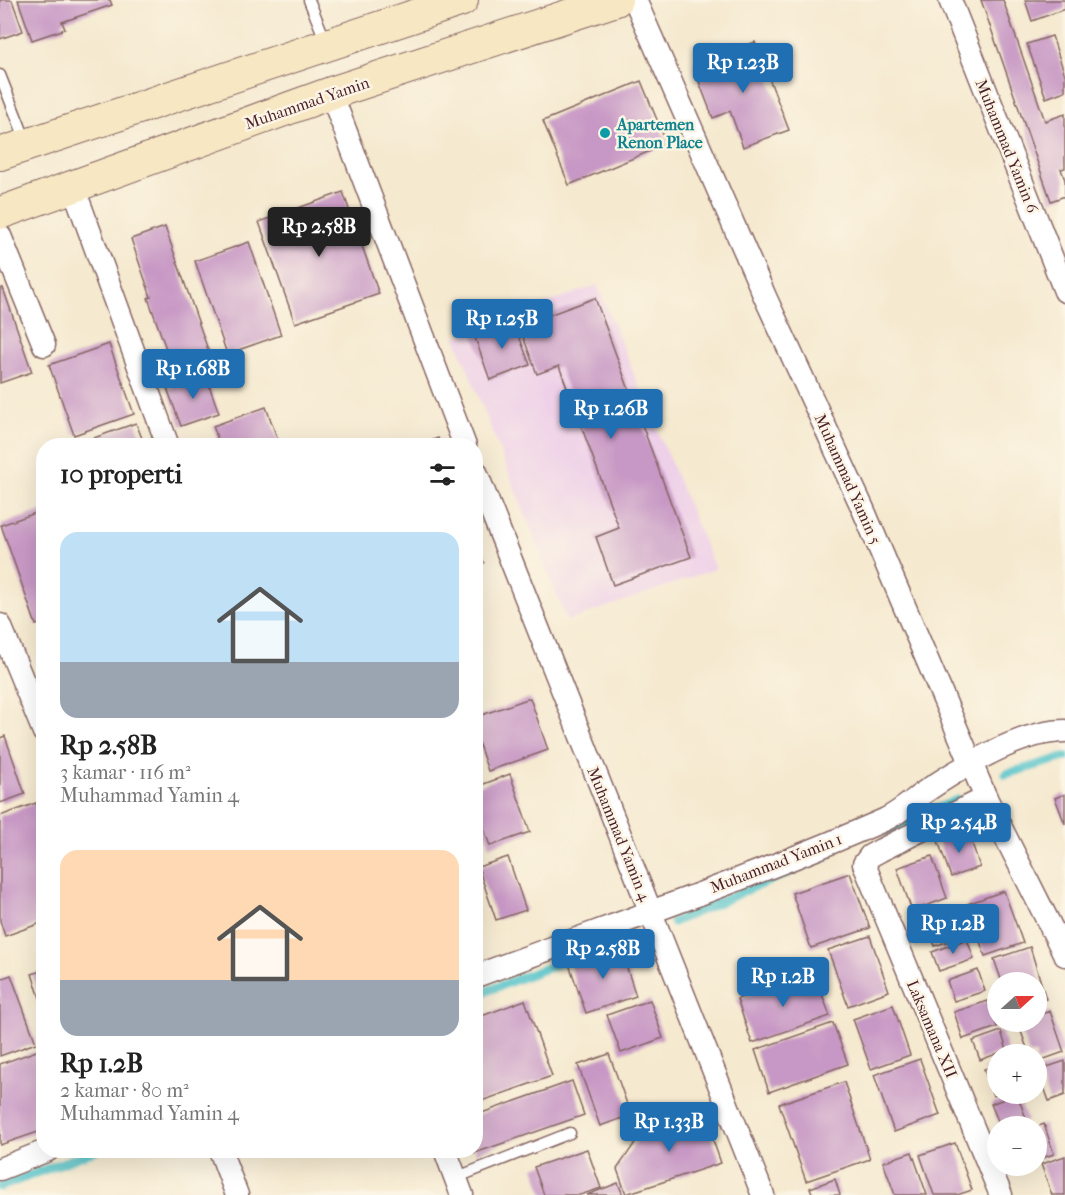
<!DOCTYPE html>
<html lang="id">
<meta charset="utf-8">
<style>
:root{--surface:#fff;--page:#f2f2f2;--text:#222;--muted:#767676;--accent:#1f6fb2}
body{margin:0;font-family:"IM FELL French Canon",serif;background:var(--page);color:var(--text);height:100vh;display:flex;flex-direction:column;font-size:22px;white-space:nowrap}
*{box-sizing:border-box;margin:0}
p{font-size:20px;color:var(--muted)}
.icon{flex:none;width:33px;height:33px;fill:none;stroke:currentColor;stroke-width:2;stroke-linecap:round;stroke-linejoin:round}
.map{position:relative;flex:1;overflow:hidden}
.side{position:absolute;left:36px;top:438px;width:447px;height:720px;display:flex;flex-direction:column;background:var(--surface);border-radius:24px;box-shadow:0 6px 24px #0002}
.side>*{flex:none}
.needle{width:39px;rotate:69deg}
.fabs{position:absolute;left:987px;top:972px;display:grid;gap:12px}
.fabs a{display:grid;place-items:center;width:60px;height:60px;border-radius:50%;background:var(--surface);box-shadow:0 6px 24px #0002;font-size:30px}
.price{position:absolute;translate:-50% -51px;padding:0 14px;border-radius:6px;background:var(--accent);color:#fff;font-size:20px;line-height:39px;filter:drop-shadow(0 2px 3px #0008)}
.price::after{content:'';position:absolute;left:50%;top:36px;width:18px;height:14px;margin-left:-9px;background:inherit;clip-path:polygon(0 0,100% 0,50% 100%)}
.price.selected{background:#222;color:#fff}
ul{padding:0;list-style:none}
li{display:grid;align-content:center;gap:12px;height:318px;padding:0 24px}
li span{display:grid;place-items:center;height:186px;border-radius:18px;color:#555}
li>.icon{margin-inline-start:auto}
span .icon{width:108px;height:108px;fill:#fffc;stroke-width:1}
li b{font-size:26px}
h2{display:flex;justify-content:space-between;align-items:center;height:72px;padding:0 24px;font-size:26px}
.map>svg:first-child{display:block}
.built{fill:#eed0e8}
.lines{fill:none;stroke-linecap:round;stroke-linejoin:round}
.stream{stroke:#56c4cb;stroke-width:9}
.building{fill:#c798c5}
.lane-casing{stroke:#866664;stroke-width:13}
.street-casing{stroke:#866664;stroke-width:25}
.secondary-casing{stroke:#866664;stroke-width:34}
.lane{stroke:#fff;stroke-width:10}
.street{stroke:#fff;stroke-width:22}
.secondary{stroke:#f7e8c3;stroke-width:32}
.culture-dot{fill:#0f9aa8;stroke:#fcf5e5;stroke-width:2}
.labels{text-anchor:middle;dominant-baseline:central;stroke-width:5;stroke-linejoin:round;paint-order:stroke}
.street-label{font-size:16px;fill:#4a1f2b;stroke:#fcf5e5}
.culture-label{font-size:16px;font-weight:bold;fill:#0d838f;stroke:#fcf5e5;text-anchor:start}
</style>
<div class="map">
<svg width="1065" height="1195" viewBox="0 0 1065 1195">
<rect width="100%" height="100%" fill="#fcf5e5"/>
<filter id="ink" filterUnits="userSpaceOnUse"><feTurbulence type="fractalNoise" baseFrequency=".0167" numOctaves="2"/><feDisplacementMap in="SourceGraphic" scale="12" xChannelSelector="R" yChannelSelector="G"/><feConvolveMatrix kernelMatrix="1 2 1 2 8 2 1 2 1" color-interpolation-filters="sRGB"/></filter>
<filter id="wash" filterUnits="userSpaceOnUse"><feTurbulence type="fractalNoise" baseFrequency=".008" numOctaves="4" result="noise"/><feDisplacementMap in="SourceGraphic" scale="24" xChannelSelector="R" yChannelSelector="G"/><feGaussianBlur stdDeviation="1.35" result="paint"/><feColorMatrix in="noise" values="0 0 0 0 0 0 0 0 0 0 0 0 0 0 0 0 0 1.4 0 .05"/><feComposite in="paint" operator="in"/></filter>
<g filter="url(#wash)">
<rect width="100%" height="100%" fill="#f5e9cf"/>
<path class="built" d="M597 285 715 569 567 621 455 337Z"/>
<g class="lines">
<g class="stream">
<path d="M1006 774 1065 757"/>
<path d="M886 831 958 800"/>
<path d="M673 922 826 856"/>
<path d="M476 995 628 937"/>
<path d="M0 1187 96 1150"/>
</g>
</g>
<g id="blocks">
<g class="building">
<path d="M0 0H12L23 31 0 39Z"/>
<path d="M18 0H110L112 5 62 22 65 29 32 40Z"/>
<path d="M981 0H1003L1045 121 1065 114V168L1061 169 1065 180V196L1051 201Z"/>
<path d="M1025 0H1065V9L1032 21Z"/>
<path d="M1052 36 1065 75V91L1046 98 1027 44Z"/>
<path d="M755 42 789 130 743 147 730 111 713 118 693 66Z"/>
<path d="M641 81 667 144 569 185 543 121Z"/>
<path d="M343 192 379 294 295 323 259 222Z"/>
<path d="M165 227 213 364 176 377 148 298 151 297 131 239Z"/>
<path d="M249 242 281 335 227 354 195 261Z"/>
<path d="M3 288 32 372 0 383V289Z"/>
<path d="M595 298 691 557 613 585 596 537 619 528 559 366 537 374 519 326Z"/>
<path d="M513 320 530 365 490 380 474 335Z"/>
<path d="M109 344 134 414 74 435 49 365Z"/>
<path d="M205 374 219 413 181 426 167 388Z"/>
<path d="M266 407 280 446H220L213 426Z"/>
<path d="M136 423 145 446H77V444Z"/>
<path d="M438 438 441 446H420V445Z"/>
<path d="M44 510V622L36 625 1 525Z"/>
<path d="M476 541 484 563 476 566Z"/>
<path d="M530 698 548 750 488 771 476 736V717Z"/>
<path d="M5 736 25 794 0 803V738Z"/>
<path d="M510 774 530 832 490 846 476 806V787Z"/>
<path d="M1065 794V824L1055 798Z"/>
<path d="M36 803 44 826V922L5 936 0 921V816Z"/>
<path d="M968 831 980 867 951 877 938 841Z"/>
<path d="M932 856 947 898 912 911 897 868Z"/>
<path d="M508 857 526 910 496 920 478 867Z"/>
<path d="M850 873 870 928 811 948 792 893Z"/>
<path d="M1004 891 1023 943 985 956 967 904Z"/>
<path d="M954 913 963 936 935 946 926 922Z"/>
<path d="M870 936 889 991 848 1006 828 950Z"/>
<path d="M967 939 974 959 939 971 932 952Z"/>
<path d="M620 947 636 996 586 1013 569 964Z"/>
<path d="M1030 947 1046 999 1036 1003V982H1002L994 959Z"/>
<path d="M44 970V1007H43L32 974Z"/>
<path d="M978 970 985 991 954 1001 947 981Z"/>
<path d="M814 972 830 1016 752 1043 737 999Z"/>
<path d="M11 975 36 1043 0 1056V979Z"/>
<path d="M525 1000 552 1076 476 1103V1018Z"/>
<path d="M650 1000 663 1038 621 1053 607 1015Z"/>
<path d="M988 1001 997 1027 963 1039 954 1012Z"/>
<path d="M893 1005 910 1055 871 1069 853 1019Z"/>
<path d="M1050 1011 1064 1052 1036 1062V1054H1029L1018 1023 1036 1022V1016Z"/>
<path d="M833 1023 848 1064 769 1092 755 1050Z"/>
<path d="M1001 1031 1007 1050 980 1060 973 1041Z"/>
<path d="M42 1049 44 1130 0 1145V1064Z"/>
<path d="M609 1054 631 1115 600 1126 578 1065Z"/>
<path d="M920 1059 940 1115 894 1132 874 1075Z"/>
<path d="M1065 1061V1095L1049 1101 1038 1070Z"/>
<path d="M998 1065V1094L993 1096 984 1069Z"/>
<path d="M572 1081 584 1115 475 1153 476 1115Z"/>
<path d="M844 1082 870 1159 806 1181 779 1104Z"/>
<path d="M1017 1094 1027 1121 1011 1126H1000L991 1104Z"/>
<path d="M702 1109 721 1163 626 1194 617 1169 641 1134Z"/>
<path d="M1044 1124 1054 1154 1036 1160V1127Z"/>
<path d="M955 1143 972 1190 957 1195H934L920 1155Z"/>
<path d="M587 1149 601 1188 580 1195H544L534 1167Z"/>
<path d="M912 1152 927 1195H895L883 1162Z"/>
<path d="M1065 1156V1195H1052L1041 1164Z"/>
<path d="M835 1179 840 1195H813L810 1188Z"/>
<path d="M618 1183 623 1195H587Z"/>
</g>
</g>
</g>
<g filter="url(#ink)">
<use href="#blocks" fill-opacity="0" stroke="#866664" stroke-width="1.5"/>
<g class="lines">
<defs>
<g id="lane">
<path d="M309 0 326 42"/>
<path d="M0 75 26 141"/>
<path d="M455 1178 570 1133"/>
</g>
<g id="street">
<path d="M635 0 766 299 863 509 986 798 1065 955"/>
<path d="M950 0 1065 291"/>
<path d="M331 93 465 446"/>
<path d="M73 186 168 446"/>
<path d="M0 236 44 345"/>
<path d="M476 472 763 1195"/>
<path d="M0 625 44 732"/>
<path d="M986 798 881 850 870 856 864 864 1001 1195"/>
<path d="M476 976C612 925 750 879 884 820 900 813 914 799 929 789 965 765 1022 731 1065 731"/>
<path d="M220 1150 237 1195"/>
<path d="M445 1150 462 1195"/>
<path d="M0 1169 48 1150"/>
</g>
<g id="secondary">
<path d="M0 154 462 0"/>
<path d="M0 213 331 93 616 0"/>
</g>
</defs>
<use href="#lane" class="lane-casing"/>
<use href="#street" class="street-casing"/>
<use href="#secondary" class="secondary-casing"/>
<use href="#lane" class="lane"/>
<use href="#street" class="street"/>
<use href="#secondary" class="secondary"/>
</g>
</g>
<circle class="culture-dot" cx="605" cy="133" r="6"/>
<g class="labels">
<g class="street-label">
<text transform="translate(307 103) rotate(-19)">Muhammad Yamin</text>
<text transform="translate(1007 146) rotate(68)">Muhammad Yamin 6</text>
<text transform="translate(848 479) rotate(66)">Muhammad Yamin 5</text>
<text transform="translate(619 834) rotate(68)">Muhammad Yamin 4</text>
<text transform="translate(776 863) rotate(-21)">Muhammad Yamin 1</text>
<text transform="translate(932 1029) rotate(67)">Laksamana XII</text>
</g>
<g class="culture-label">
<text x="617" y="124">Apartemen<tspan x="617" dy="18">Renon Place</tspan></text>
</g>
</g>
</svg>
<div class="fabs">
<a><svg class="needle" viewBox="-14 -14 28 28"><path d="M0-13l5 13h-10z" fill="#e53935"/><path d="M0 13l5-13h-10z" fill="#767676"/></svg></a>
<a>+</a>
<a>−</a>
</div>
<b class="price" style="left:743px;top:94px">Rp 1.23B</b>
<b class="price selected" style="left:319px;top:258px">Rp 2.58B</b>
<b class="price" style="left:502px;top:350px">Rp 1.25B</b>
<b class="price" style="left:193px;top:400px">Rp 1.68B</b>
<b class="price" style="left:611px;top:440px">Rp 1.26B</b>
<b class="price" style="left:959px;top:854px">Rp 2.54B</b>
<b class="price" style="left:953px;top:955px">Rp 1.2B</b>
<b class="price" style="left:603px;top:980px">Rp 2.58B</b>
<b class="price" style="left:783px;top:1008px">Rp 1.2B</b>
<b class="price" style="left:669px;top:1153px">Rp 1.33B</b>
<section class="side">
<h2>10 properti<svg class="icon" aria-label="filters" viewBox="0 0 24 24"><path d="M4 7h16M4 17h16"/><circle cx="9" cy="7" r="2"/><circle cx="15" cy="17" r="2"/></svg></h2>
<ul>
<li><span style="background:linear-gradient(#bfe0f5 70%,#9aa5b1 0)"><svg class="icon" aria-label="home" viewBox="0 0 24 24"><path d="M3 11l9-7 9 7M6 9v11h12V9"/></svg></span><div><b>Rp 2.58B</b><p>3 kamar · 116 m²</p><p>Muhammad Yamin 4</p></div></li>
<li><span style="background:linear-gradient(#ffd9b3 70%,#9aa5b1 0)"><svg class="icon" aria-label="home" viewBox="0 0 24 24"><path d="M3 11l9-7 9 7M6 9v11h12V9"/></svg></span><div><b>Rp 1.2B</b><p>2 kamar · 80 m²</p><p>Muhammad Yamin 4</p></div></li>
</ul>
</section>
</div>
